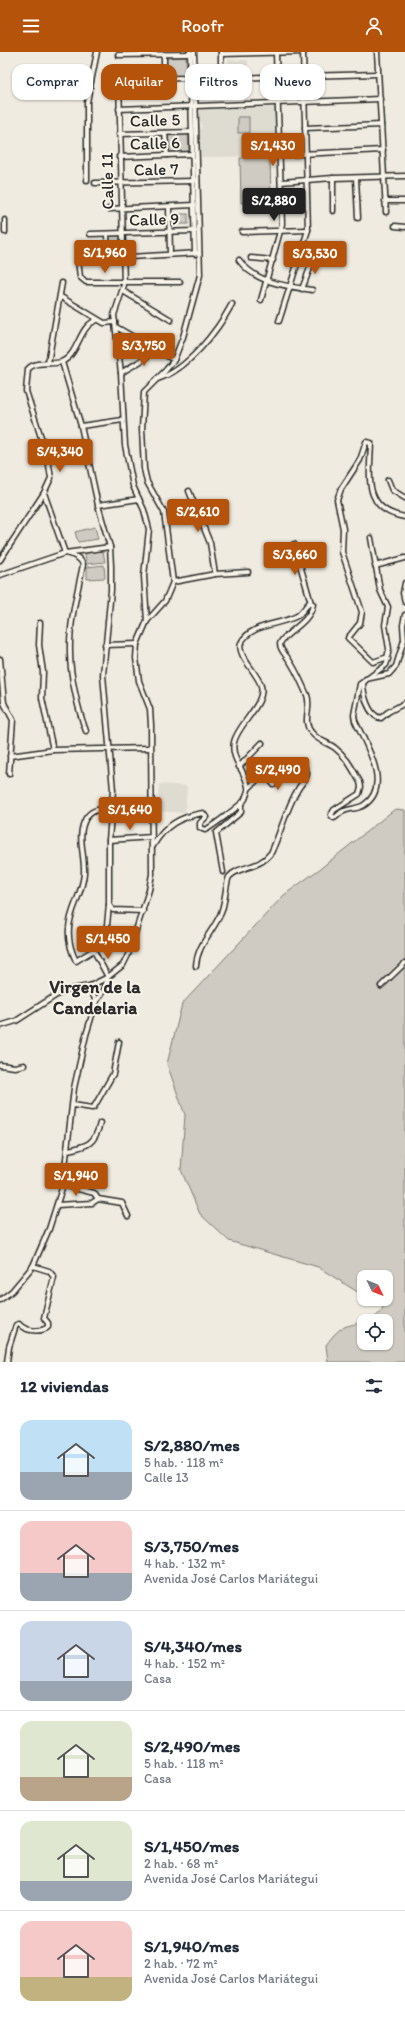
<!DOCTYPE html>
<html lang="es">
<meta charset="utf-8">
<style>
:root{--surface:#fff;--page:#f2f2f3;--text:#1f2937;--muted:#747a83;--line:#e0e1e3;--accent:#b45309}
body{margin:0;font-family:Itim,sans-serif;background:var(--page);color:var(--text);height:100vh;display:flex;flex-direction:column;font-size:15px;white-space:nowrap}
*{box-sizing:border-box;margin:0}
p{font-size:13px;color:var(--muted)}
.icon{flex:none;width:22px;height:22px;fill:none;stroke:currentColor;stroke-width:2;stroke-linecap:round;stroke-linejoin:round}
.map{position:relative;height:1310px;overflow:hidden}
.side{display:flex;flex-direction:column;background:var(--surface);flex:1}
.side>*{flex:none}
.guide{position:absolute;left:12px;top:12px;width:381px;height:36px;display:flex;gap:8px}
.needle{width:26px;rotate:133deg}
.fabs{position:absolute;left:357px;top:1218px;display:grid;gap:8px}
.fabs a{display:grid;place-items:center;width:36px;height:36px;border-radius:8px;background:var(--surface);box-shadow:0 1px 3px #0004;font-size:20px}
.price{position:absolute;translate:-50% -34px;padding:0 9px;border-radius:4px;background:var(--accent);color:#fff;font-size:13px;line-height:26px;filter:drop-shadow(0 1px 2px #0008)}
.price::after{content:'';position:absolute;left:50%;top:24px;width:12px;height:9px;margin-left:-6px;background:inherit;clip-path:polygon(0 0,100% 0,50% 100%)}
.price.on{background:#222;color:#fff}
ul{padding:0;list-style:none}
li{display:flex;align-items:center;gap:12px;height:100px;padding:0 20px}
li+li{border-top:1px solid var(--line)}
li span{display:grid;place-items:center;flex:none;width:112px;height:80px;border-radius:12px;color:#555}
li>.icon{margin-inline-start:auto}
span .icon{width:48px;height:48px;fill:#fffc;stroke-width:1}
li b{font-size:17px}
h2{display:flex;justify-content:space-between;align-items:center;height:48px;padding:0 20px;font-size:17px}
.chip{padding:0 14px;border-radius:12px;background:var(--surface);box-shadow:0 1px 3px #0004;font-size:14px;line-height:36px}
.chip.on{background:var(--accent);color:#fff}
header{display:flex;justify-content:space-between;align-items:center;height:52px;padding:0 20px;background:var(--accent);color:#fff;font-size:18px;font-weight:600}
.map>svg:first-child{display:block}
.built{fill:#dedbd1}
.green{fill:#cfcbc2;stroke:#7d7b76}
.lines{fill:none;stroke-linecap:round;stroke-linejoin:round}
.minor-casing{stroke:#2b2b2b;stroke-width:7}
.minor{stroke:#f7f3e8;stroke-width:4}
.labels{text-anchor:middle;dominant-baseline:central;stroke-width:4;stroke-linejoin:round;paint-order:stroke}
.street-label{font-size:17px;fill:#2b2b2b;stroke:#f7f3e8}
.neighbourhood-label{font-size:18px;font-weight:bold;fill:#2b2b2b;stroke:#f7f3e8}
</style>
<header><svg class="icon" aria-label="menu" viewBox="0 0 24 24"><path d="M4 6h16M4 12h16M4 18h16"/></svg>Roofr<svg class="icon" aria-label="person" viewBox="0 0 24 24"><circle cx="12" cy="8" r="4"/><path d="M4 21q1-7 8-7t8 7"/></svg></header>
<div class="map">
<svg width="405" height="1310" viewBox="0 0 405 1310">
<rect width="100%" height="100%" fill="#efebe0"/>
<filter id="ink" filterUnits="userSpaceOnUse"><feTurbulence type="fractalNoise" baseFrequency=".025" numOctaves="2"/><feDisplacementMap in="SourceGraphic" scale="8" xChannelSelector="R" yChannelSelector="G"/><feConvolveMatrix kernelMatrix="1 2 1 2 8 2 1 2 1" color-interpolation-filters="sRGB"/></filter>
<g filter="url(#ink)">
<g class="built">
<rect x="228" y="8" width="20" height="15"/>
<path d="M276 56 277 104 201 105 200 77 202 75 201 70 199 68 200 57Z"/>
<path d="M159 732 187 734 185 761 157 759Z"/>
</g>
<g class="green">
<path d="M186 5 187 25 165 26V6Z"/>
<rect x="238" y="65" width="11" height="16"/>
<path d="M188 82 189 100 168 101V83Z"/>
<path d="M270 105 271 150 241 151 240 106Z"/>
<rect x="172" y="162" width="16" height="10"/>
<path d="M109 184H120L121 203 110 204Z"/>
<path d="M95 475 98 487 78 490 75 480Z"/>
<path d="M103 499 105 510 86 512 85 501Z"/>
<path d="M104 513 105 526 87 527V515Z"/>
<path d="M395 757 405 758V1310H328L326 1293C340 1274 342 1275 364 1270V1291H386V1269H366C388 1263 386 1243 386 1225H364V1244L318 1215 229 1189 200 1162 181 1118 185 1063 167 1012 182 952 284 843 321 816Z"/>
</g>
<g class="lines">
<defs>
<g id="minor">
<path d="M190 0 195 202"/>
<path d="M221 0V26"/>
<path d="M377 0 386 160"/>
<path d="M164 2V27"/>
<path d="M221 2 304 0"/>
<path d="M118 3 190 2"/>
<path d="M304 24 378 22"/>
<path d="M195 26 277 25"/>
<path d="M119 57 380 47"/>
<path d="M305 76 381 73"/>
<path d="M165 81 167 103"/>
<path d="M119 82 192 80"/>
<path d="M280 103 383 98"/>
<path d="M119 105 192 102"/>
<path d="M333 126V159"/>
<path d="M356 126 358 166"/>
<path d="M87 128V50L97 0"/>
<path d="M281 130 333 126 405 124"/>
<path d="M95 131 194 129"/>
<path d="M385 149H405"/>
<path d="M169 155 170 202"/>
<path d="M109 157 194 153"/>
<path d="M395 174 405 175"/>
<path d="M5 180V168"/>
<path d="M242 180 308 178"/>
<path d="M90 182 195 179"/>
<path d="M107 182 108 206"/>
<path d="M251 206 273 208"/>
<path d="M239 208C255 231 286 234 312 238"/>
<path d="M180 230H86L80 225 78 208 199 201"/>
<path d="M302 237 315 203"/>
<path d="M123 239 171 268"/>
<path d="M61 245 104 271 115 270"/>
<path d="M261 248 282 172 276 2"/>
<path d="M279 269 308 178 303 0"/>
<path d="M116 275 174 308"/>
<path d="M62 310 81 374 98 453 110 495 111 514V538L103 623 113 738 109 788V853L107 873 100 894 76 909C71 899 68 887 69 876 70 857 83 841 84 821 85 802 76 783 86 766 92 757 101 757 110 755"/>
<path d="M48 311 62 231"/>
<path d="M121 321C132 313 147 308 154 297"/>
<path d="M157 327C187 319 218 278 232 252"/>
<path d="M81 374 123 368"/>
<path d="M48 407 87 400"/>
<path d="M388 428 392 438 405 446"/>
<path d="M189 439 210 491 215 522"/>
<path d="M44 441 65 501C72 503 80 504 83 513 77 542 69 571 70 601 70 623 78 658 86 679"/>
<path d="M98 453 139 447"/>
<path d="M405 465C362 458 370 424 371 391L366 390 360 408 341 437 337 448 343 477 342 500 362 560 360 571 348 586 373 610 385 606 388 607 386 613 363 630C363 641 368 664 381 666L388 660 405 651"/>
<path d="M371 486 380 538 388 555 385 573 389 597 387 606"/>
<path d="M294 492 311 551"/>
<path d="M0 508 44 441 51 426 48 407 26 339 28 317C36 308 51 313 61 310 79 304 78 274 97 268"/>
<path d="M375 514 405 506"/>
<path d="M0 523 65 501 110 495"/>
<path d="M173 530 215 522 248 520"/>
<path d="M405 531 403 541 405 550"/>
<path d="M147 569 165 549 173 530 164 460 147 430 144 417 142 377 144 340 166 318 174 308 183 285 200 223 194 0"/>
<path d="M40 571 39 593 43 620 42 646 53 698"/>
<path d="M105 593 137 592"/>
<path d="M0 607 4 651 13 668 9 722"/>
<path d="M366 627 389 622 396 614 404 588 403 573 405 563"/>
<path d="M10 704 53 698 150 696"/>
<path d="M239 715 262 691"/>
<path d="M109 788 152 785"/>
<path d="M153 794C165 773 180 765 203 761L206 765 200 771V776L205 778C210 776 244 751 245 747 246 744 249 738 248 735 246 719 230 707 234 690 238 672 266 652 261 634 258 621 236 603 241 591 250 572 280 573 297 564 302 561 305 555 309 551L313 552C311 571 282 582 280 592 280 597 284 601 287 605 296 617 301 630 307 643 312 656 301 669 312 681 318 689 327 690 335 696 347 705 353 718 360 730L361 735 359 742 334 758 331 763 334 766C338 764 340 760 344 759 351 756 358 757 364 753 393 734 365 691 355 669L354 663 360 632 365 629"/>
<path d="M223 820 216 781 241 760V753"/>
<path d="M109 853 113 858 143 859"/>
<path d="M196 914C197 893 213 880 221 861 225 852 226 830 229 825 239 813 258 818 271 801 281 780 286 757 298 737 302 730 311 724 305 716L300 723 296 717 275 711 273 714 276 722V731L273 732 267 723 263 722 249 736"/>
<path d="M90 934 96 950"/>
<path d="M381 934 405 911"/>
<path d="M0 974 16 969 58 942 67 938 90 934 108 925 94 899"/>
<path d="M0 1013 15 1015 24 1013"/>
<path d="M73 1053 92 1056 94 1055 113 1022 119 990"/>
<path d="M68 1098C88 1094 95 1092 100 1071"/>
<path d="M63 1133 94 1141 98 1147"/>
<path d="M57 1153 92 1151 98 1147 122 1151 128 1164"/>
<path d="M0 1248 12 1239 33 1214 49 1177 63 1133 74 1036 86 983 96 950 104 938 108 925 123 913 128 903 149 838 152 822 151 673 150 657 139 629 136 606 137 592 147 569 144 524 149 477 144 458 133 434 125 393 121 321 114 263 124 233 119 27 191 26"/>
<path d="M7 1310 9 1295 16 1273 19 1272C25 1279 41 1281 48 1275V1271L44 1266 54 1225 49 1219 33 1214"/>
</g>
</defs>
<use href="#minor" class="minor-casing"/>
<use href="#minor" class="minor"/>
</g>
</g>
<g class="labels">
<g class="street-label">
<text transform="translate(155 68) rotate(-2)">Calle 5</text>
<text transform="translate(155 91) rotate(-2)">Calle 6</text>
<text transform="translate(156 117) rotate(-1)">Cale 7</text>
<text transform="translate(107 129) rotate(-91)">Calle 11</text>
<text transform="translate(154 167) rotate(-2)">Calle 9</text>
</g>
<g class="neighbourhood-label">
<text x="95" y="935">Virgen de la<tspan x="95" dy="21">Candelaria</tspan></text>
</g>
</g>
</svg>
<div class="fabs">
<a><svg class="needle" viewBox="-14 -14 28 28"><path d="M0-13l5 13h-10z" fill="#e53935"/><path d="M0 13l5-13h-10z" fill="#747a83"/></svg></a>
<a><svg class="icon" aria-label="locate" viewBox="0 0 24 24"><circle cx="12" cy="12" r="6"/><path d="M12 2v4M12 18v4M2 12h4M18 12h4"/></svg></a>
</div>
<b class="price" style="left:273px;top:115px">S/1,430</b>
<b class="price on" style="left:274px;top:170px">S/2,880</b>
<b class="price" style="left:105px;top:222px">S/1,960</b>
<b class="price" style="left:315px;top:223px">S/3,530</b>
<b class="price" style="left:144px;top:315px">S/3,750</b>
<b class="price" style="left:60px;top:421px">S/4,340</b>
<b class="price" style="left:198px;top:481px">S/2,610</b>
<b class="price" style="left:295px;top:524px">S/3,660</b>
<b class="price" style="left:278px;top:739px">S/2,490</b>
<b class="price" style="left:130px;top:779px">S/1,640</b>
<b class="price" style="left:108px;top:908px">S/1,450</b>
<b class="price" style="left:76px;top:1145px">S/1,940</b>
<div class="guide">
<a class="chip">Comprar</a>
<a class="chip on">Alquilar</a>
<a class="chip">Filtros</a>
<a class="chip">Nuevo</a>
</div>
</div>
<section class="side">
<h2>12 viviendas<svg class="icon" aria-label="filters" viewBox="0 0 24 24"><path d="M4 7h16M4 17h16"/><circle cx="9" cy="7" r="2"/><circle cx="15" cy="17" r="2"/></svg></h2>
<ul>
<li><span style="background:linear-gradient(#bfe0f5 65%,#9aa5b1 0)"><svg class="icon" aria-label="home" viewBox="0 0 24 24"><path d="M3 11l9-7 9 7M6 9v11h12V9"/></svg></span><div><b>S/2,880/mes</b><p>5 hab. · 118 m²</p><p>Calle 13</p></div></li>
<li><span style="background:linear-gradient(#f6c9c9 65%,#9aa5b1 0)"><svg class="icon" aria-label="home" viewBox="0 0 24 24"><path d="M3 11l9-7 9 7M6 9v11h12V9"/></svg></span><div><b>S/3,750/mes</b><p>4 hab. · 132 m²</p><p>Avenida José Carlos Mariátegui</p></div></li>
<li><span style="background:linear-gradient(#c9d6e8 75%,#9aa5b1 0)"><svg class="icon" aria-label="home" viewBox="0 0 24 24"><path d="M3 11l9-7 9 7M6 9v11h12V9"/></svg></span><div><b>S/4,340/mes</b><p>4 hab. · 152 m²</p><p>Casa</p></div></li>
<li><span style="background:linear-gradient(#dfe7d0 70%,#b9a48a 0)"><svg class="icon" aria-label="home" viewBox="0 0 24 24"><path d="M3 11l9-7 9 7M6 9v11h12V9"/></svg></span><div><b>S/2,490/mes</b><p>5 hab. · 118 m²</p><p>Casa</p></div></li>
<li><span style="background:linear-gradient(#dfe7d0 75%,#9aa5b1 0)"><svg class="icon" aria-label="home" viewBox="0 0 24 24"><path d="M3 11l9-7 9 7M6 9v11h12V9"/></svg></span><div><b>S/1,450/mes</b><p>2 hab. · 68 m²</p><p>Avenida José Carlos Mariátegui</p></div></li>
<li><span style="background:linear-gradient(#f6c9c9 70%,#c2b280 0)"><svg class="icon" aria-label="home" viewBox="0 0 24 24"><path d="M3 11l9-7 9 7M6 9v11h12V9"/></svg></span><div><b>S/1,940/mes</b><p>2 hab. · 72 m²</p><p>Avenida José Carlos Mariátegui</p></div></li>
</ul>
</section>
